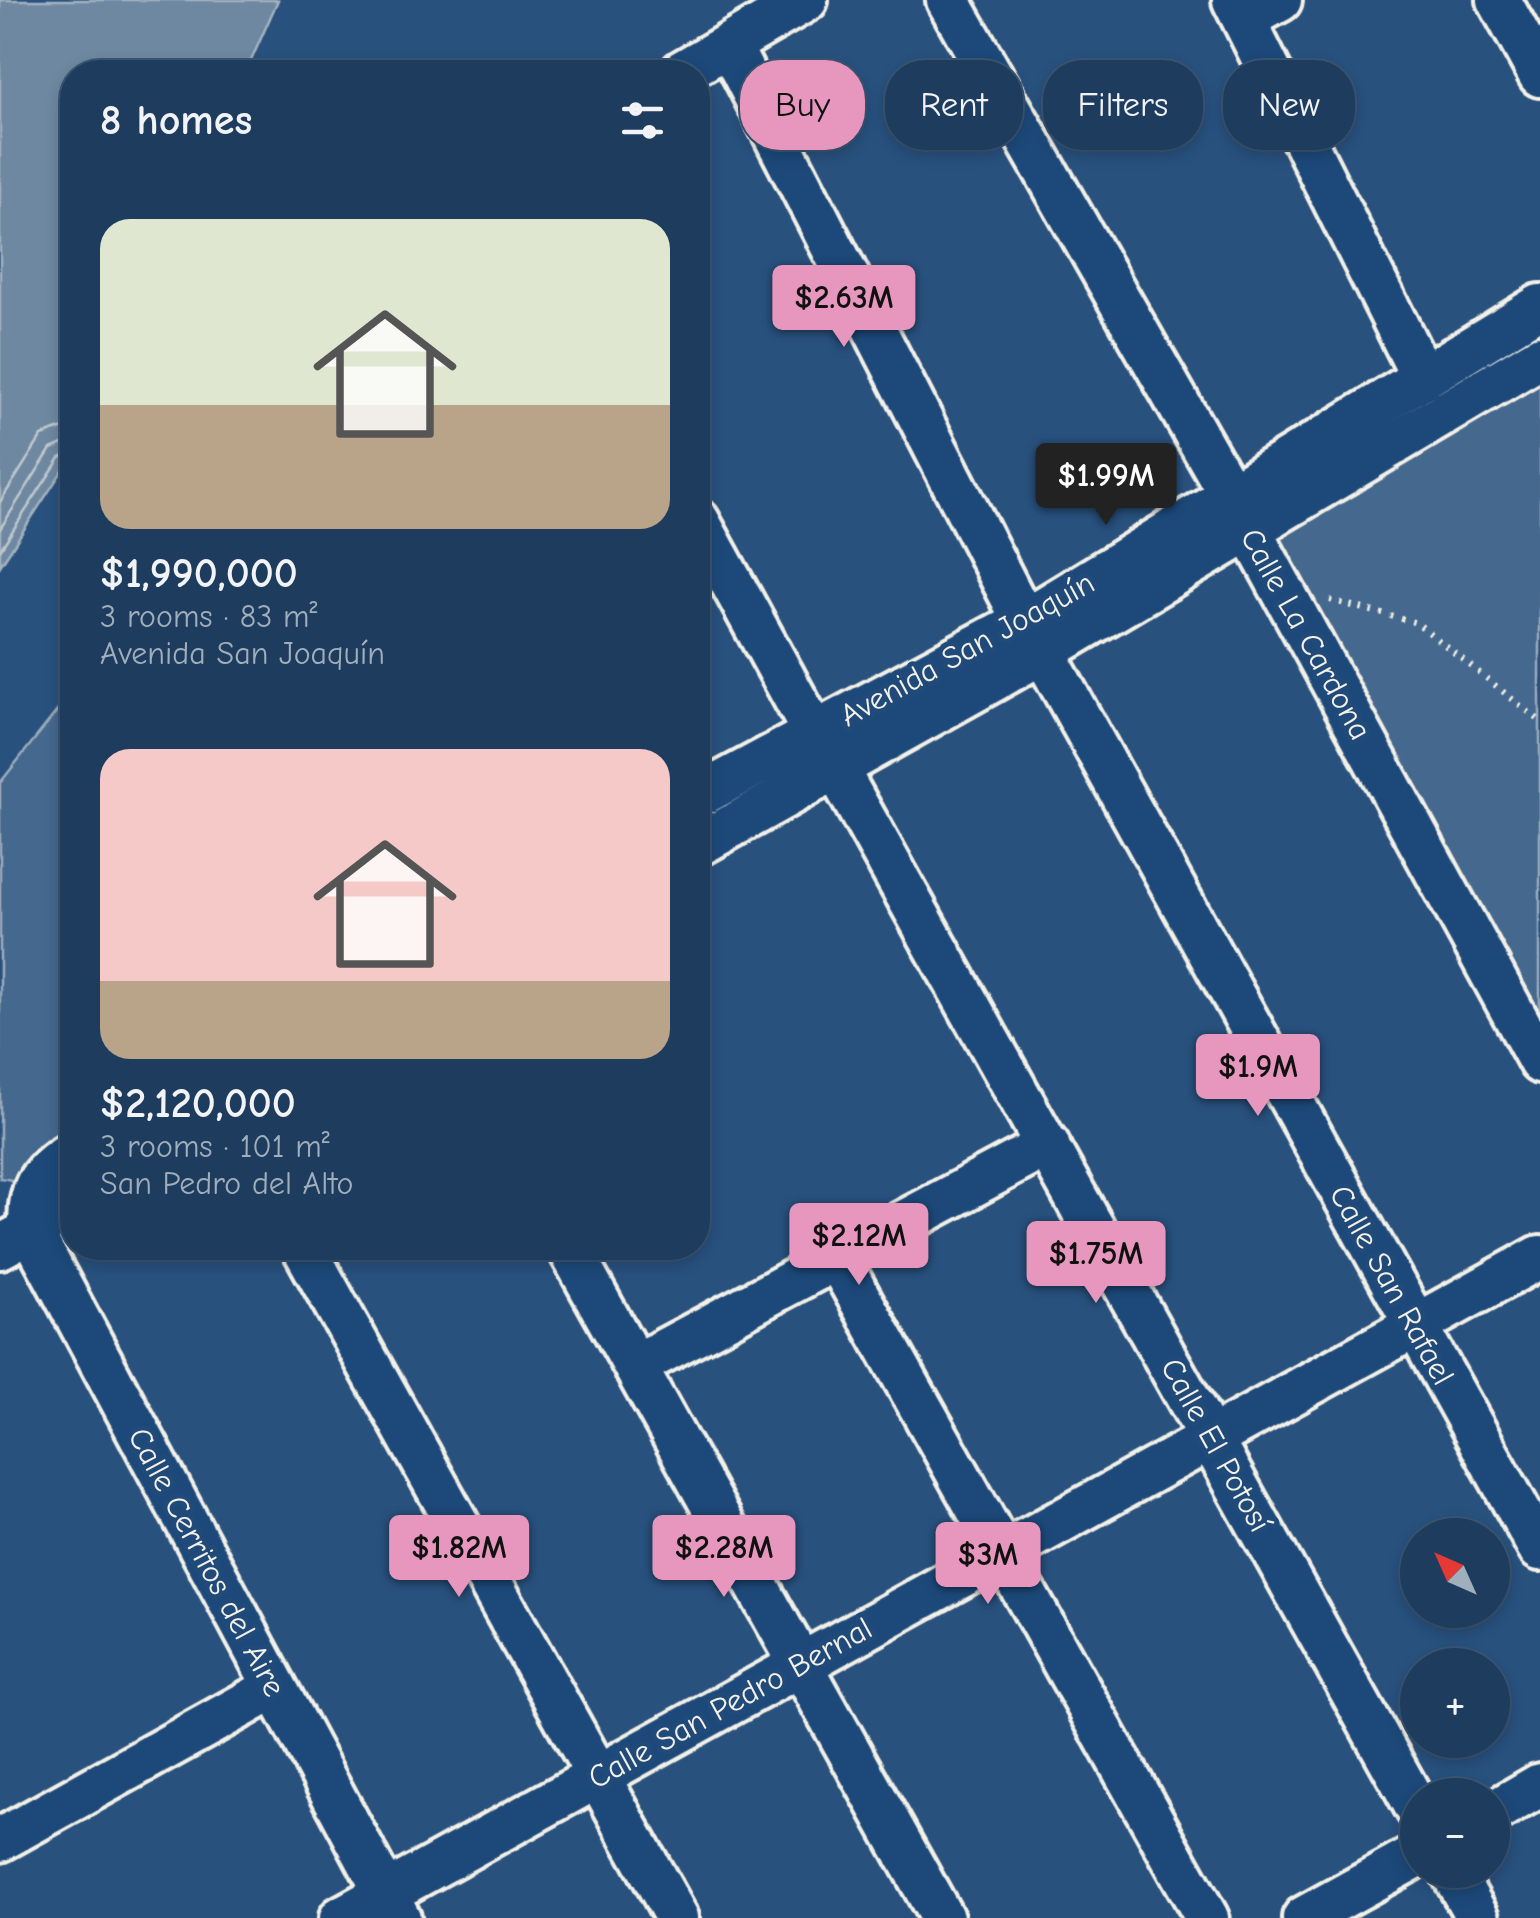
<!DOCTYPE html>
<meta charset="utf-8">
<style>
:root{--surface:#1e3d5e;--page:#2b4867;--text:#f1f3f6;--muted:#a1aebc;--line:#3c5673;--accent:#e797bd}
body{margin:0;font-family:"Comic Neue",sans-serif;background:var(--page);color:var(--text);height:100vh;display:flex;flex-direction:column;font-size:38px;white-space:nowrap}
*{box-sizing:border-box;margin:0}
p{font-size:32px;color:var(--muted)}
.icon{flex:none;width:55px;height:55px;fill:none;stroke:currentColor;stroke-width:2;stroke-linecap:round;stroke-linejoin:round}
.map{position:relative;flex:1;overflow:hidden}
.drawer{position:absolute;left:60px;top:60px;width:650px;height:1200px;display:flex;flex-direction:column;background:var(--surface);border-radius:40px;box-shadow:0 5px 15px #0003,0 0 0 2px var(--line)}
.drawer>*{flex:none}
.banner{position:absolute;left:740px;top:60px;width:650px;height:90px;display:flex;gap:20px}
.needle{width:65px;rotate:315deg}
.controls{position:absolute;left:1400px;top:1518px;display:grid;gap:20px}
.controls a{display:grid;place-items:center;width:110px;height:110px;border-radius:50%;background:var(--surface);box-shadow:0 5px 15px #0003,0 0 0 2px var(--line);font-size:50px}
.price{position:absolute;translate:-50% -85px;padding:0 22px;border-radius:10px;background:var(--accent);color:#111;font-size:32px;line-height:65px;filter:drop-shadow(0 2px 5px #0008)}
.price::after{content:'';position:absolute;left:50%;top:60px;width:30px;height:22px;margin-left:-15px;background:inherit;clip-path:polygon(0 0,100% 0,50% 100%)}
.price.active{background:#222;color:#fff}
ul{padding:0;list-style:none}
li{display:grid;align-content:center;gap:20px;height:530px;padding:0 40px}
li span{display:grid;place-items:center;height:310px;border-radius:30px;color:#555}
li>.icon{margin-inline-start:auto}
span .icon{width:180px;height:180px;fill:#fffc;stroke-width:1}
li b{font-size:42px}
h2{display:flex;justify-content:space-between;align-items:center;height:120px;padding:0 40px;font-size:42px}
.tag{padding:0 35px;border-radius:40px;background:var(--surface);box-shadow:0 5px 15px #0003,0 0 0 2px var(--line);font-size:35px;line-height:90px}
.tag.active{background:var(--accent);color:#111}
.map>svg:first-child{display:block}
.green{fill:#45688e;stroke:#9cacbb;stroke-width:2.5}
.water{fill:#6e88a2;stroke:#a4b2be;stroke-width:2.5}
.lines{fill:none;stroke-linecap:round;stroke-linejoin:round}
.shore{stroke:#bec7cc;stroke-width:2.5}
.street-casing{stroke:#f4f1e8;stroke-width:50}
.path{stroke:#f4f1e8;stroke-width:6;stroke-dasharray:2.5 8;stroke-linecap:butt}
.street{stroke:#1f4a7a;stroke-width:42}
.labels{text-anchor:middle;dominant-baseline:central;stroke-width:10;stroke-linejoin:round;paint-order:stroke}
.street-label{font-size:32px;fill:#f4f1e8;stroke:#1f4a7a}
</style>
<div class="map">
<svg width="1540" height="1918" viewBox="0 0 1540 1918">
<rect width="100%" height="100%" fill="#28517e"/>
<filter id="ink" filterUnits="userSpaceOnUse"><feTurbulence type="fractalNoise" baseFrequency=".01" numOctaves="2"/><feDisplacementMap in="SourceGraphic" scale="20" xChannelSelector="R" yChannelSelector="G"/><feConvolveMatrix kernelMatrix="1 2 1 2 8 2 1 2 1" color-interpolation-filters="sRGB"/></filter>
<g filter="url(#ink)">
<g class="green">
<path d="M1540 357V1062L1250 533Z"/>
<path d="M72 692V1152L35 1184 0 1178V783Z"/>
</g>
<path class="water" d="M0 0H278L246 72H72V456L0 566Z"/>
<g class="lines">
<g class="shore">
<path d="M0 502 42 436 72 425"/>
<path d="M0 529 51 449 72 440"/>
<path d="M0 550 60 458 72 453"/>
</g>
<defs>
<g id="street">
<path d="M948 0 1230 494 1540 1062"/>
<path d="M1234 0 1423 378"/>
<path d="M1499 0 1540 75"/>
<path d="M1245 19 1280 0"/>
<path d="M729 45 1024 621"/>
<path d="M682 72 806 0"/>
<path d="M698 521 815 735"/>
<path d="M1043 652 1540 1549"/>
<path d="M836 768 1418 1810"/>
<path d="M698 796 1024 621 1540 306"/>
<path d="M698 845 1043 652 1540 357"/>
<path d="M72 1152C38 1172 27 1192 31 1231L399 1918"/>
<path d="M0 1247 72 1208"/>
<path d="M304 1248 677 1918"/>
<path d="M569 1248 942 1918"/>
<path d="M837 1258 1207 1918"/>
<path d="M635 1366 1048 1145"/>
<path d="M1492 1813 1540 1785"/>
<path d="M0 1840 274 1688"/>
<path d="M1451 1870 1478 1918"/>
<path d="M341 1918 1540 1257"/>
<path d="M1304 1918 1418 1855"/>
</g>
</defs>
<use href="#street" class="street-casing"/>
<path class="path" d="M1330 600 1417 623 1540 721"/>
<use href="#street" class="street"/>
</g>
</g>
<g class="labels">
<g class="street-label">
<text transform="translate(1306 634) rotate(61)">Calle La Cardona</text>
<text transform="translate(967 649) rotate(-29)">Avenida San Joaquín</text>
<text transform="translate(1392 1285) rotate(61)">Calle San Rafael</text>
<text transform="translate(1216 1445) rotate(61)">Calle El Potosí</text>
<text transform="translate(207 1562) rotate(62)">Calle Cerritos del Aire</text>
<text transform="translate(730 1703) rotate(-29)">Calle San Pedro Bernal</text>
</g>
</g>
</svg>
<div class="controls">
<a><svg class="needle" viewBox="-14 -14 28 28"><path d="M0-13l5 13h-10z" fill="#e53935"/><path d="M0 13l5-13h-10z" fill="#a1aebc"/></svg></a>
<a>+</a>
<a>−</a>
</div>
<b class="price" style="left:844px;top:350px">$2.63M</b>
<b class="price active" style="left:1106px;top:528px">$1.99M</b>
<b class="price" style="left:1258px;top:1119px">$1.9M</b>
<b class="price" style="left:859px;top:1288px">$2.12M</b>
<b class="price" style="left:1096px;top:1306px">$1.75M</b>
<b class="price" style="left:459px;top:1600px">$1.82M</b>
<b class="price" style="left:724px;top:1600px">$2.28M</b>
<b class="price" style="left:988px;top:1607px">$3M</b>
<div class="banner">
<a class="tag active">Buy</a>
<a class="tag">Rent</a>
<a class="tag">Filters</a>
<a class="tag">New</a>
</div>
<section class="drawer">
<h2>8 homes<svg class="icon" aria-label="filters" viewBox="0 0 24 24"><path d="M4 7h16M4 17h16"/><circle cx="9" cy="7" r="2"/><circle cx="15" cy="17" r="2"/></svg></h2>
<ul>
<li><span style="background:linear-gradient(#dfe7d0 60%,#b9a48a 0)"><svg class="icon" aria-label="home" viewBox="0 0 24 24"><path d="M3 11l9-7 9 7M6 9v11h12V9"/></svg></span><div><b>$1,990,000</b><p>3 rooms · 83 m²</p><p>Avenida San Joaquín</p></div></li>
<li><span style="background:linear-gradient(#f6c9c9 75%,#b9a48a 0)"><svg class="icon" aria-label="home" viewBox="0 0 24 24"><path d="M3 11l9-7 9 7M6 9v11h12V9"/></svg></span><div><b>$2,120,000</b><p>3 rooms · 101 m²</p><p>San Pedro del Alto</p></div></li>
</ul>
</section>
</div>
